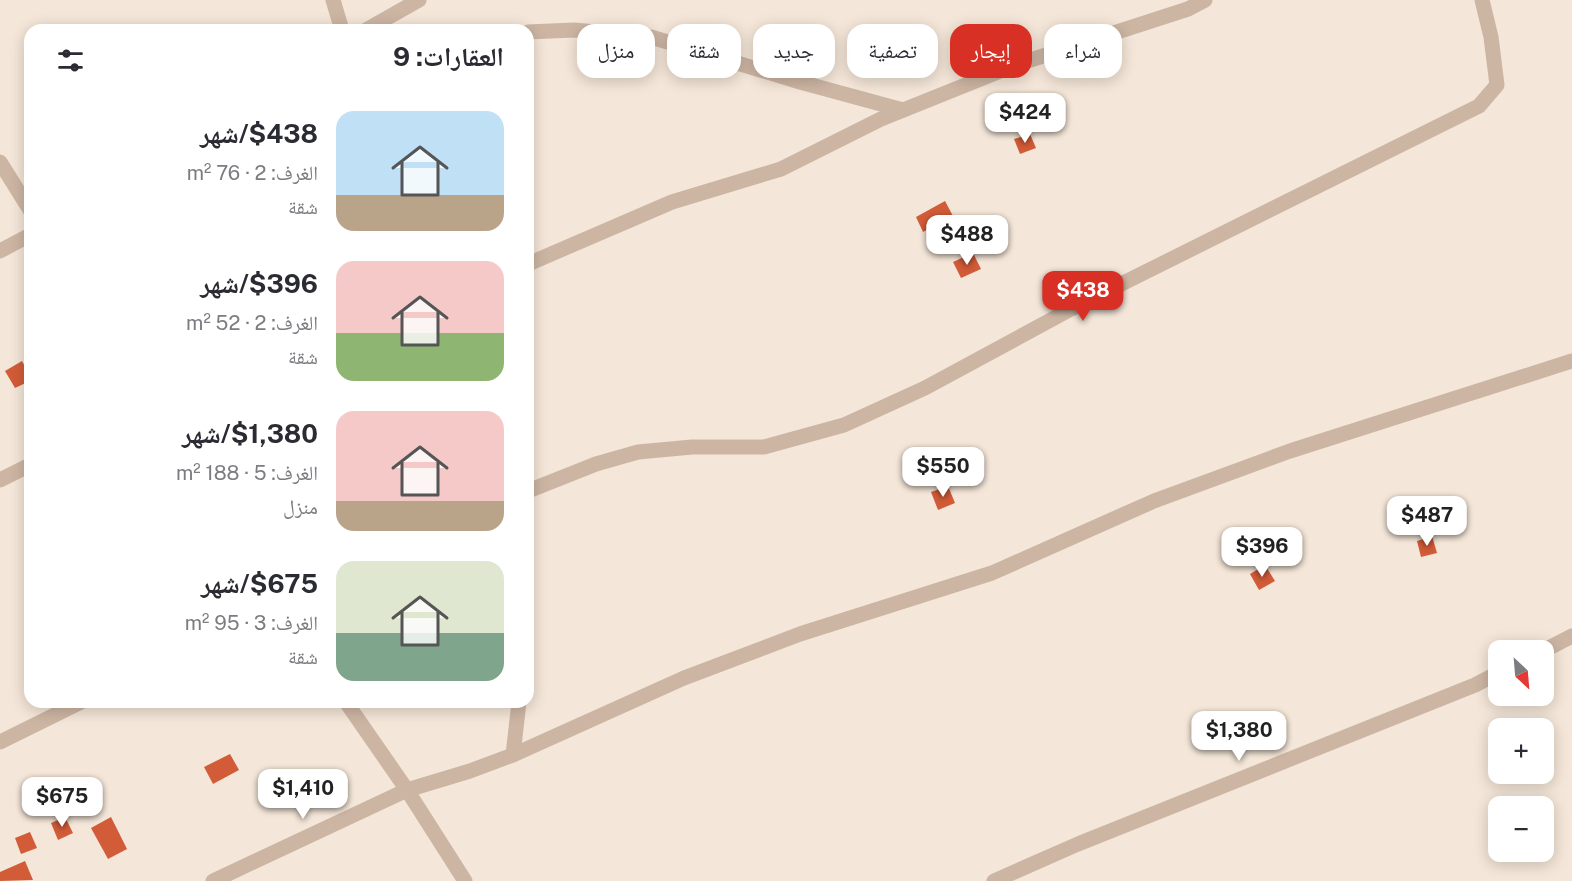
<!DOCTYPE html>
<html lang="ar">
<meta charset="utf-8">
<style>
:root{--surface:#fff;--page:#f2f2f3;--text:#2b2b33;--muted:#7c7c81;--accent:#d93025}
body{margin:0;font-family:"Public Sans","Noto Naskh Arabic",sans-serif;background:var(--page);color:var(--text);direction:rtl;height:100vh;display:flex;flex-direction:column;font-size:22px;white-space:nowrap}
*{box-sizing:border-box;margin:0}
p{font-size:20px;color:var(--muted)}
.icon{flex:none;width:33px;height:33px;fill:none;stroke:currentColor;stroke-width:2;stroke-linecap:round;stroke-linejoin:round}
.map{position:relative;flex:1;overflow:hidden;direction:ltr}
.panel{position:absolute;left:24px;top:24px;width:510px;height:684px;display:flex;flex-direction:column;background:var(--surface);border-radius:18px;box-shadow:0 3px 15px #0003;direction:rtl}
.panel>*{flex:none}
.guide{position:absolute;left:552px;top:24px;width:570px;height:54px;direction:rtl;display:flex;gap:12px}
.needle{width:39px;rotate:154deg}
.tools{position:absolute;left:1488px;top:640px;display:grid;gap:12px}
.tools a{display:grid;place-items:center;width:66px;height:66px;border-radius:12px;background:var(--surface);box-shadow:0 3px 15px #0003;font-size:30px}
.price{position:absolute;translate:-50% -51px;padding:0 14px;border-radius:12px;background:#fff;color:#222;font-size:20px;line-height:39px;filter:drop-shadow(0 2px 3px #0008)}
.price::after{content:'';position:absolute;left:50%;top:36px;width:18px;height:14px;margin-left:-9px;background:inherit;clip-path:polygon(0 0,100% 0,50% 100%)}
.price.on{background:var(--accent);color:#fff}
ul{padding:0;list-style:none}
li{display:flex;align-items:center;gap:18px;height:150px;padding:0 30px}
li span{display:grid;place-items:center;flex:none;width:168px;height:120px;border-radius:18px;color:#555}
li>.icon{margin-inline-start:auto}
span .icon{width:72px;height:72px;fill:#fffc;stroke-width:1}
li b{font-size:26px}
h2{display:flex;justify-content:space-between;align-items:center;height:72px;padding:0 30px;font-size:26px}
.pill{padding:0 21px;border-radius:18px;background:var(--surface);box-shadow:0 3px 15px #0003;font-size:21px;line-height:54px}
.pill.on{background:var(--accent);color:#fff}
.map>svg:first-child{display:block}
.building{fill:#d25b38}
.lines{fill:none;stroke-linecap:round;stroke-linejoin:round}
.minor{stroke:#cdb5a3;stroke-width:15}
</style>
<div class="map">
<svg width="1572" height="881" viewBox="0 0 1572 881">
<rect width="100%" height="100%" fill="#f4e6d8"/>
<g class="building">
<path d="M1030 134 1036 148 1020 154 1014 139Z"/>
<path d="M945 201 953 216 923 232 916 217Z"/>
<path d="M973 253 981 269 961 278 953 262Z"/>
<path d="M22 361 30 376V381L15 388 5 371Z"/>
<path d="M948 486 955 503 938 510 931 492Z"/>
<path d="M1432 536 1437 553 1421 557 1417 541Z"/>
<path d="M1265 565 1275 581 1259 590 1250 574Z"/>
<path d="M230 754 239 770 213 784 204 767Z"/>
<path d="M65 817 73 833 58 840 51 823Z"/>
<path d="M111 817 127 849 108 859 91 828Z"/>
<path d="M30 832 37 848 21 854 15 838Z"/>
<path d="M25 861 33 880 0 881V872Z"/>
</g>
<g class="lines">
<g class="minor">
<path d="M333 0 342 30"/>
<path d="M366 30 419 0"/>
<path d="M528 32 574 30 651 37 800 82 903 110"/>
<path d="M0 162 30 210"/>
<path d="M0 251 30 235"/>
<path d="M528 264 672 202 781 169 881 119 1018 64 1188 9 1205 0"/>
<path d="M0 480 30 465"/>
<path d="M528 491 596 464 638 452 692 447H764L844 425 925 388 1071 309 1479 106 1497 85 1491 37 1482 0"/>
<path d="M1543 651 1572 636"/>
<path d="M346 702 407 790 465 881"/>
<path d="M0 742 81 702"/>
<path d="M513 755 519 702"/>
<path d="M213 881 407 790 470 771 513 755 684 678 800 634 992 573 1154 501 1290 451 1572 361"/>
<path d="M994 881 1078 844 1475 685 1498 673"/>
</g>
</g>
</svg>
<div class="tools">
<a><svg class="needle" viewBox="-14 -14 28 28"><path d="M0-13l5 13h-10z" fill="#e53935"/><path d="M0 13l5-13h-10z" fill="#7c7c81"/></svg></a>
<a>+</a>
<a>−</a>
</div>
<b class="price" style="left:1025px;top:144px">$424</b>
<b class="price" style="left:967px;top:266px">$488</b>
<b class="price on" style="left:1083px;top:322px">$438</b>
<b class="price" style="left:943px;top:498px">$550</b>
<b class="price" style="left:1427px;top:547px">$487</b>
<b class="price" style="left:1262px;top:578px">$396</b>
<b class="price" style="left:1239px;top:762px">$1,380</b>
<b class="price" style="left:303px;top:820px">$1,410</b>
<b class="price" style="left:62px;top:828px">$675</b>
<div class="guide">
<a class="pill">شراء</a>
<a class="pill on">إيجار</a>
<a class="pill">تصفية</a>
<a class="pill">جديد</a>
<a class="pill">شقة</a>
<a class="pill">منزل</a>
</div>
<section class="panel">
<h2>العقارات: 9<svg class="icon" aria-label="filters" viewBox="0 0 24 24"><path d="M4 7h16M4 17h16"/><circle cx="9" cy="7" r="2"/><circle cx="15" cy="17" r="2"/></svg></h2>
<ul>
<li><span style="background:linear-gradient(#bfe0f5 70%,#b9a48a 0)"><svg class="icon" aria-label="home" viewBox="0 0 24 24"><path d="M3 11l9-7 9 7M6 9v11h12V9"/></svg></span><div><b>$438/شهر</b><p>الغرف: 2 · 76 m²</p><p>شقة</p></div></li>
<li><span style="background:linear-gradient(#f6c9c9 60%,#8fb573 0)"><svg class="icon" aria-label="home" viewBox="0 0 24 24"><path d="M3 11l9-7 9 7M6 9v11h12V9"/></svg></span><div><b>$396/شهر</b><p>الغرف: 2 · 52 m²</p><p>شقة</p></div></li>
<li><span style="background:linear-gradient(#f6c9c9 75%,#b9a48a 0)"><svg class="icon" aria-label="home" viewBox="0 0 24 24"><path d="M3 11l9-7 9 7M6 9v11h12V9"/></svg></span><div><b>$1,380/شهر</b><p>الغرف: 5 · 188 m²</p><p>منزل</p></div></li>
<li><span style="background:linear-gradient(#dfe7d0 60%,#7fa58c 0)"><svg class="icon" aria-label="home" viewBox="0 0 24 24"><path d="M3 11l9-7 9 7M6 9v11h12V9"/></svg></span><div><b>$675/شهر</b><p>الغرف: 3 · 95 m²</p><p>شقة</p></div></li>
</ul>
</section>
</div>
